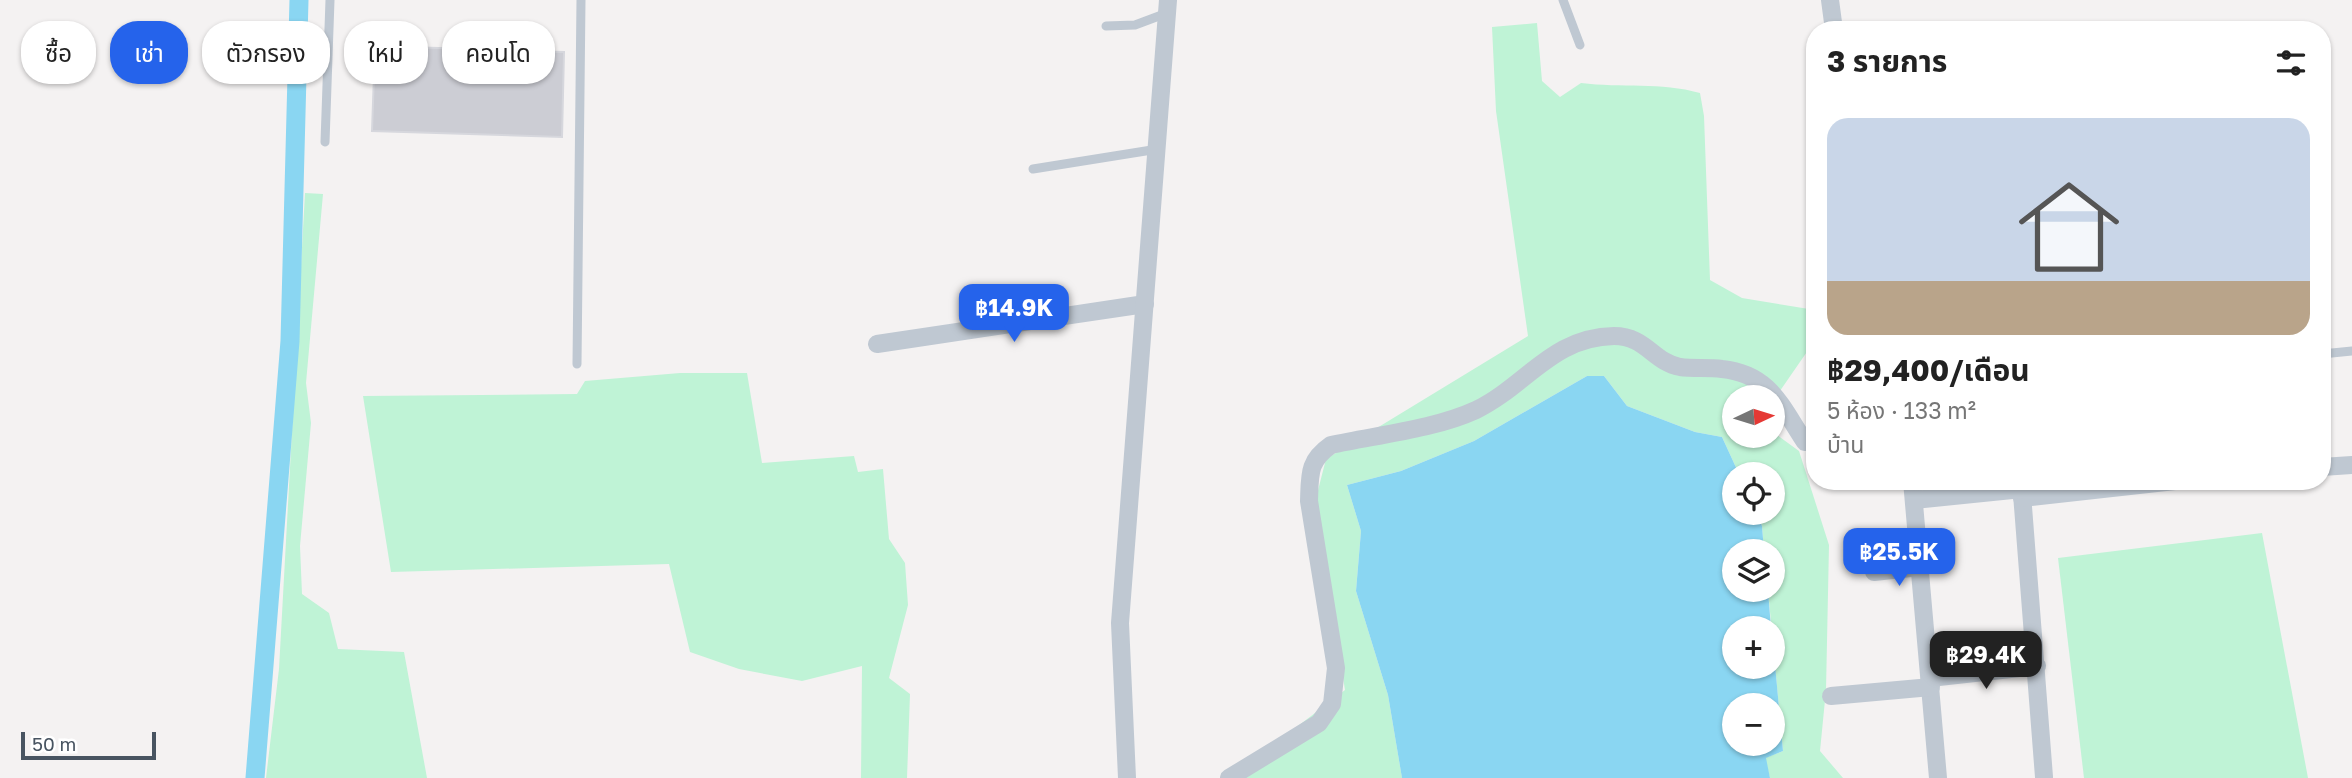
<!DOCTYPE html>
<html lang="th">
<meta charset="utf-8">
<style>
:root{--surface:#fff;--page:#f2f2f2;--text:#222;--muted:#767676;--accent:#2563eb}
body{margin:0;font-family:"Golos Text","Noto Sans Thai",sans-serif;background:var(--page);color:var(--text);height:100vh;display:flex;flex-direction:column;font-size:26px;white-space:nowrap}
*{box-sizing:border-box;margin:0}
p{font-size:23px;color:var(--muted)}
.icon{flex:none;width:38px;height:38px;fill:none;stroke:currentColor;stroke-width:2;stroke-linecap:round;stroke-linejoin:round}
.map{position:relative;flex:1;overflow:hidden}
.panel{position:absolute;left:1806px;top:21px;width:525px;height:469px;display:flex;flex-direction:column;background:var(--surface);border-radius:28px;box-shadow:0 2px 5px #0004}
.panel>*{flex:none}
.top-card{position:absolute;left:21px;top:21px;width:665px;height:63px;display:flex;gap:14px}
.needle{width:46px;rotate:86deg}
.controls{position:absolute;left:1722px;top:385px;display:grid;gap:14px}
.controls a{display:grid;place-items:center;width:63px;height:63px;border-radius:50%;background:var(--surface);box-shadow:0 2px 5px #0004;font-size:35px}
.scale{position:absolute;left:21px;bottom:18px;width:135px;box-sizing:border-box;padding-left:7px;border:4px solid #485461;border-top:0;font-size:19px;line-height:24px;white-space:nowrap;color:#485461;-webkit-text-stroke:5px #fff;paint-order:stroke}
.price{position:absolute;translate:-50% -60px;padding:0 16px;border-radius:14px;background:var(--accent);color:#fff;font-size:23px;line-height:46px;filter:drop-shadow(0 2px 4px #0008)}
.price::after{content:'';position:absolute;left:50%;top:42px;width:21px;height:16px;margin-left:-10px;background:inherit;clip-path:polygon(0 0,100% 0,50% 100%)}
.price.selected{background:#222;color:#fff}
ul{padding:0;list-style:none}
li{display:grid;align-content:center;gap:14px;height:371px;padding:0 21px}
li span{display:grid;place-items:center;height:217px;border-radius:21px;color:#555}
li>.icon{margin-inline-start:auto}
span .icon{width:126px;height:126px;fill:#fffc;stroke-width:1}
li b{font-size:30px}
h2{display:flex;justify-content:space-between;align-items:center;height:84px;padding:0 21px;font-size:30px}
.tag{padding:0 24px;border-radius:28px;background:var(--surface);box-shadow:0 2px 5px #0004;font-size:24px;line-height:63px}
.tag.selected{background:var(--accent);color:#fff}
.map>svg:first-child{display:block}
.green{fill:#bff3d6}
.water{fill:#8ad6f2;fill-rule:evenodd}
.lines{fill:none;stroke-linecap:round;stroke-linejoin:round}
.canal{stroke:#8ad6f2;stroke-width:19}
.building{fill:#cccdd4;stroke:#d6d7dd;stroke-width:2}
.lane{stroke:#bfc8d2;stroke-width:9}
.street{stroke:#bfc8d2;stroke-width:18}
</style>
<div class="map">
<svg width="2352" height="778" viewBox="0 0 2352 778">
<rect width="100%" height="100%" fill="#f4f2f2"/>
<g class="green">
<path d="M1537 23 1542 81 1560 97 1581 83C1621 88 1661 82 1700 93L1704 116 1710 280 1742 298 1815 310 1811 346 1773 401V397H1734V436H1773V432L1799 451 1829 545 1826 690 1820 751 1843 778H1770L1765 758 1783 751 1768 590H1773V551H1764L1762 526 1756 513H1773V474H1739L1722 437 1695 432 1627 406 1604 376H1587L1474 441 1401 471 1347 485 1361 531 1356 591 1388 695 1402 778H1230L1345 690 1315 502 1326 459 1528 336 1496 111 1492 27Z"/>
<path d="M305 193 323 194 306 383 311 423 300 546 302 594 329 613 338 649 404 652 427 778H266L279 669Z"/>
<path d="M680 373H747L762 463 854 456 858 472 883 469 889 539 905 563 908 605 889 678 910 694 907 778H861L862 666 802 681 739 669 690 652 669 564 391 572 363 396 577 394 585 381Z"/>
<path d="M2262 533 2308 778H2084L2058 558Z"/>
</g>
<path class="water" d="M1587 376H1604L1627 406 1695 432 1722 437 1739 474H1734V513H1756L1762 526 1764 551H1734V590H1768L1771 628H1734V667H1773V643L1783 751 1766 758 1770 778H1402L1388 695 1356 591 1361 531 1347 485 1401 471 1474 441ZM1734 705H1773V744H1734Z"/>
<g class="lines">
<path class="canal" d="M255 778 290 341 299 0"/>
</g>
<path class="building" d="M375 46 564 52 562 137 372 131Z"/>
<g class="lines">
<g class="lane">
<path d="M1563 0 1580 45"/>
<path d="M1106 26 1135 25 1167 13"/>
<path d="M325 142 330 0"/>
<path d="M1033 169 1158 149"/>
<path d="M2322 354 2352 351"/>
<path d="M577 364 581 0"/>
</g>
<g class="street">
<path d="M1830 0 1834 30"/>
<path d="M877 344 1145 304"/>
<path d="M2322 467 2352 465"/>
<path d="M1912 481 1938 778"/>
<path d="M2021 481 2044 777"/>
<path d="M2022 498 2175 481"/>
<path d="M1914 500 2022 489"/>
<path d="M1874 572 1920 567"/>
<path d="M1930 678 2037 666"/>
<path d="M1831 696 1931 687"/>
<path d="M1127 778 1120 623 1168 0"/>
<path d="M1229 778 1319 723 1332 704 1336 668 1309 501C1310 474 1308 461 1331 445 1377 435 1435 429 1476 410 1527 385 1552 337 1614 336 1646 336 1653 362 1680 367 1694 369 1708 367 1722 369 1770 374 1781 406 1805 442"/>
</g>
</g>
</svg>
<div class="controls">
<a><svg class="needle" viewBox="-14 -14 28 28"><path d="M0-13l5 13h-10z" fill="#e53935"/><path d="M0 13l5-13h-10z" fill="#767676"/></svg></a>
<a><svg class="icon" aria-label="locate" viewBox="0 0 24 24"><circle cx="12" cy="12" r="6"/><path d="M12 2v4M12 18v4M2 12h4M18 12h4"/></svg></a>
<a><svg class="icon" aria-label="layers" viewBox="0 0 24 24"><path d="M12 4l9 5-9 5-9-5zM3 14l9 5 9-5"/></svg></a>
<a>+</a>
<a>−</a>
</div>
<div class="scale">50 m</div>
<b class="price" style="left:1014px;top:344px">฿14.9K</b>
<b class="price" style="left:1899px;top:588px">฿25.5K</b>
<b class="price selected" style="left:1986px;top:691px">฿29.4K</b>
<div class="top-card">
<a class="tag">ซื้อ</a>
<a class="tag selected">เช่า</a>
<a class="tag">ตัวกรอง</a>
<a class="tag">ใหม่</a>
<a class="tag">คอนโด</a>
</div>
<section class="panel">
<h2>3 รายการ<svg class="icon" aria-label="filters" viewBox="0 0 24 24"><path d="M4 7h16M4 17h16"/><circle cx="9" cy="7" r="2"/><circle cx="15" cy="17" r="2"/></svg></h2>
<ul>
<li><span style="background:linear-gradient(#c9d6e8 75%,#b9a48a 0)"><svg class="icon" aria-label="home" viewBox="0 0 24 24"><path d="M3 11l9-7 9 7M6 9v11h12V9"/></svg></span><div><b>฿29,400/เดือน</b><p>5 ห้อง · 133 m²</p><p>บ้าน</p></div></li>
</ul>
</section>
</div>
